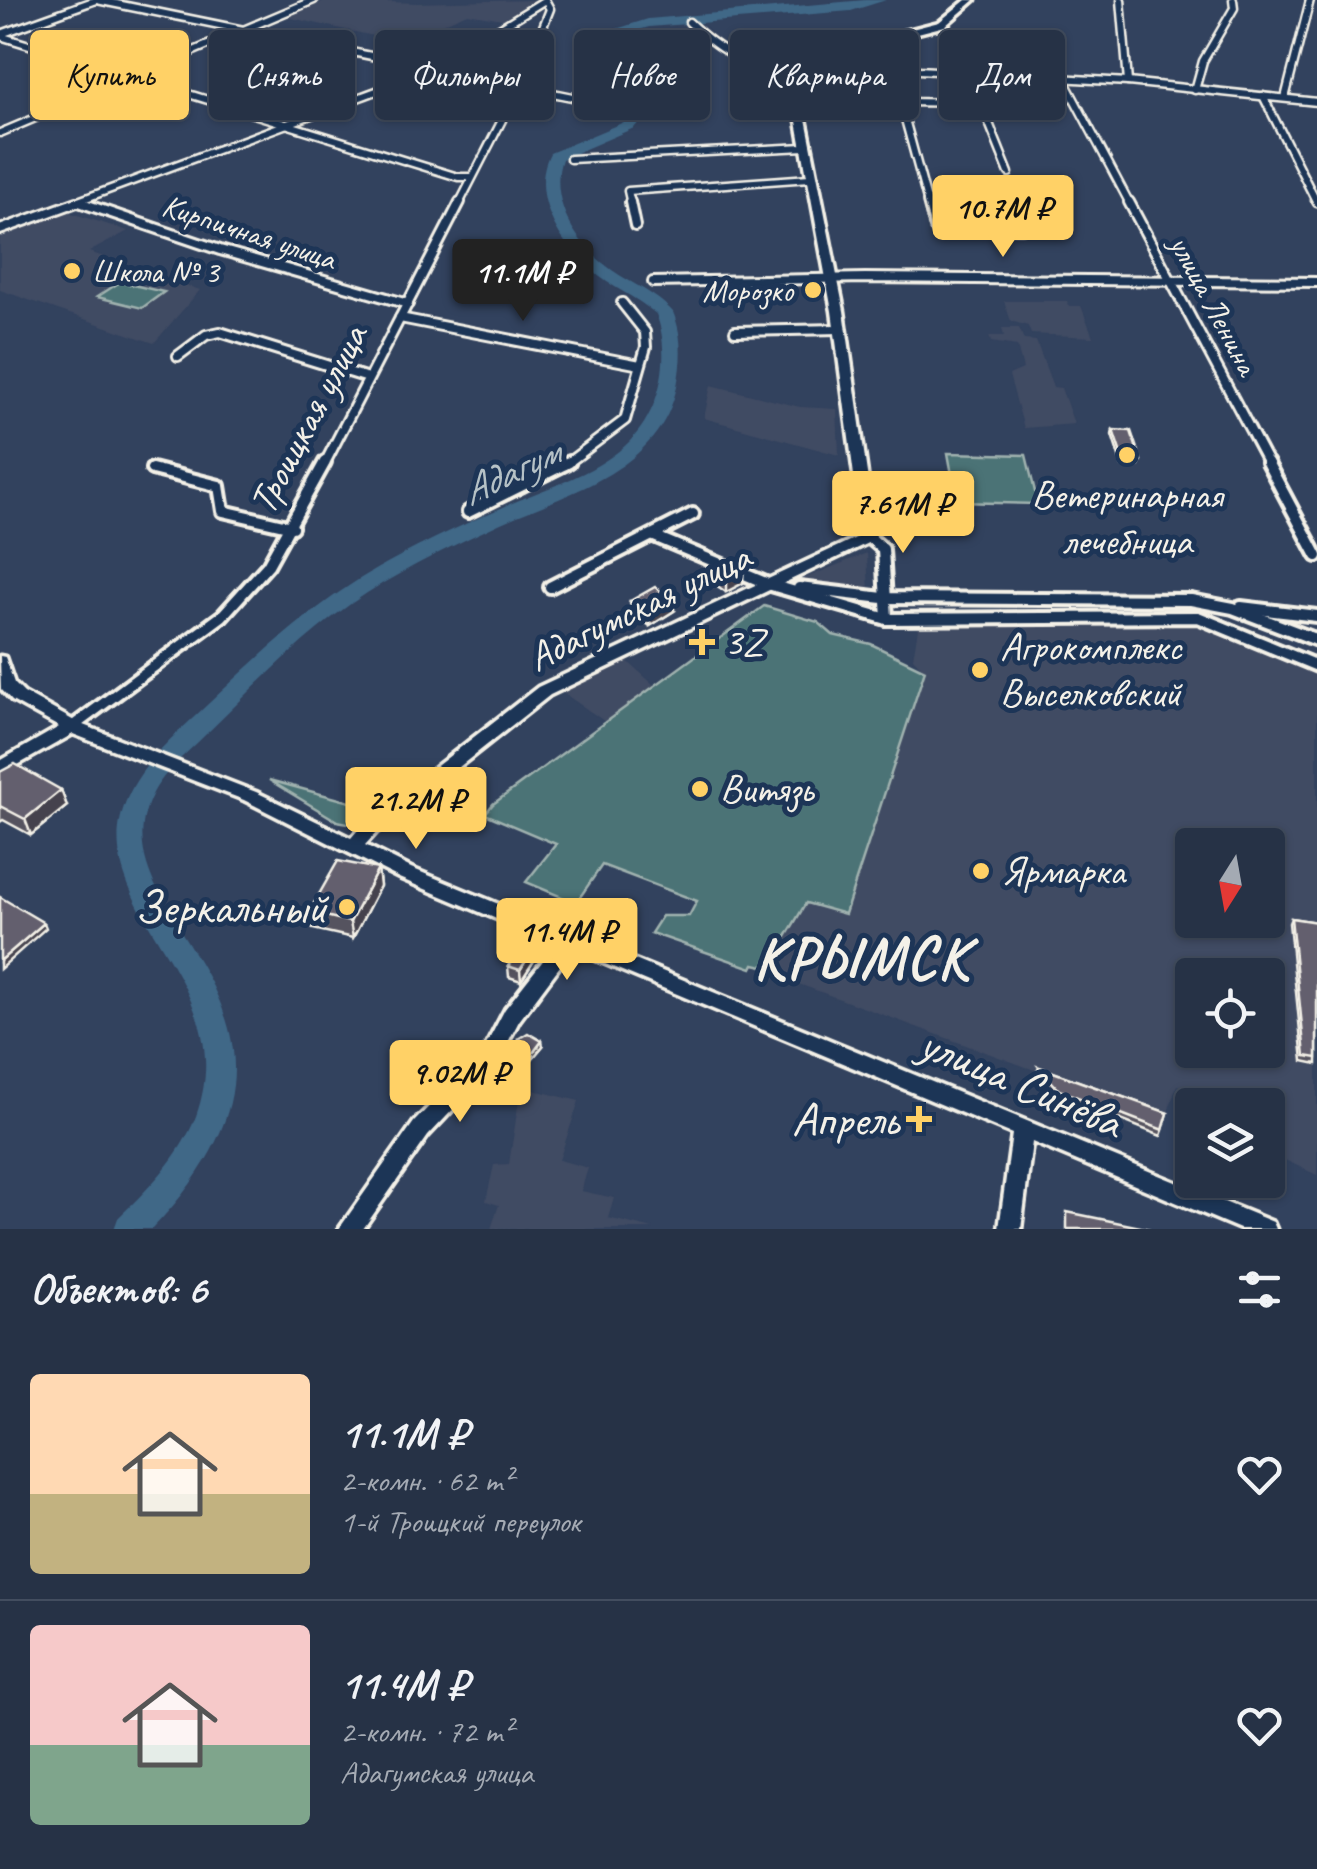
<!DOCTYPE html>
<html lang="ru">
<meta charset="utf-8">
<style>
:root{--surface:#263246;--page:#2e3a4d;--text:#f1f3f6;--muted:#a4aab3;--line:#424d5f;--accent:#ffd166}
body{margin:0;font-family:Caveat,sans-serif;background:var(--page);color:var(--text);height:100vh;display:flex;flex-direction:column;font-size:38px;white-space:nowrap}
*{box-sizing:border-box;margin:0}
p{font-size:32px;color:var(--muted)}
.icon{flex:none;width:55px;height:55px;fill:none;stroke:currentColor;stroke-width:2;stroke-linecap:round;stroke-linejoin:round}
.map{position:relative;height:1229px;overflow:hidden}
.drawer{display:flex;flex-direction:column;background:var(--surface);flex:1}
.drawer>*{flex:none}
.top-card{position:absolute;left:30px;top:30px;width:1258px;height:90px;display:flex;gap:20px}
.needle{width:65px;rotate:191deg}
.buttons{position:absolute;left:1175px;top:828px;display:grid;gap:20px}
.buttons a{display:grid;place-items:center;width:110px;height:110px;border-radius:10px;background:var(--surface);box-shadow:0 2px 8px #0004,0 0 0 2px var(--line);font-size:50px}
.price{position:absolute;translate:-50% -85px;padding:0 22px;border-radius:10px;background:var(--accent);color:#111;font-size:32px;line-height:65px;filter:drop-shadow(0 2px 5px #0008)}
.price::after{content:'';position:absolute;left:50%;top:60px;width:30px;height:22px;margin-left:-15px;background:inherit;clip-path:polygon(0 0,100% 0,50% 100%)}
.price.active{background:#222;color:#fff}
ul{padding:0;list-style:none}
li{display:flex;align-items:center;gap:30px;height:250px;padding:0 30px}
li+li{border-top:2px solid var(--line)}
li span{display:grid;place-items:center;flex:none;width:280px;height:200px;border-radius:10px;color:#555}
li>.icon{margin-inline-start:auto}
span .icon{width:120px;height:120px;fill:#fffc;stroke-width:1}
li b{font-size:42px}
h2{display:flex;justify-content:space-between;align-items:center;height:120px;padding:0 30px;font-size:42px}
.chip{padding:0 35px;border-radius:10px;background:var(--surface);box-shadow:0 2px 8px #0004,0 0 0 2px var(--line);font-size:35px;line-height:90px}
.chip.active{background:var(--accent);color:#111}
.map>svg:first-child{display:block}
.built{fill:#414b63;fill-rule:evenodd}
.green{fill:#4c7376;stroke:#a0b2af;stroke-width:2.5}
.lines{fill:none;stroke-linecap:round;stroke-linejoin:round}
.stream{stroke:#879eae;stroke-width:4}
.river{fill:#3f6787;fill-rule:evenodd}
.street-far2-casing{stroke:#f4f1e8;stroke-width:11}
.street-far1-casing{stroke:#f4f1e8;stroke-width:14}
.street-casing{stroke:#f4f1e8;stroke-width:18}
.secondary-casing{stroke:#f4f1e8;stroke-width:7}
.street-far2{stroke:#1d3557;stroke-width:6}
.street-far1{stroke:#1d3557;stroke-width:8}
.street{stroke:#1d3557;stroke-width:10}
.secondary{fill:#1d3557;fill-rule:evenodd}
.wall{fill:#55525f;stroke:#f4f1e8;stroke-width:2.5}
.shaded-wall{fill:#45424d;stroke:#f4f1e8;stroke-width:2.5}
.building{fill:#635f6e;stroke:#f4f1e8;stroke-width:2.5}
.poi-dot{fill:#ffd166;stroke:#1d3557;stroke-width:4}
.labels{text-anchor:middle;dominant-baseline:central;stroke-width:10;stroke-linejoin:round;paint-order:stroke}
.far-street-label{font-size:32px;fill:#f4f1e8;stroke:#1d3557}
.far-poi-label{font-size:32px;fill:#f4f1e8;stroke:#1d3557;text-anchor:start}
.street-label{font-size:40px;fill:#f4f1e8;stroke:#1d3557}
.poi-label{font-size:40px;fill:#f4f1e8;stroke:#1d3557;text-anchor:start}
.water-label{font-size:42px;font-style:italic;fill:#b5c1c6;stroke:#1d3557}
.near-poi-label{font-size:48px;fill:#f4f1e8;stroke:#1d3557;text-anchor:end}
.near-street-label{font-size:48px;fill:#f4f1e8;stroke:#1d3557}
.near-district-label{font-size:60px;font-weight:bold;letter-spacing:2.5px;fill:#f4f1e8;stroke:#1d3557}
</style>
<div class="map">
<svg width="1317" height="1229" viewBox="0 0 1317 1229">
<rect width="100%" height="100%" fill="#32425e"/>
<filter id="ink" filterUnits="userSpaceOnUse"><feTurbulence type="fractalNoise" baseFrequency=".01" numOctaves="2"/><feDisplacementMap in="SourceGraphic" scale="20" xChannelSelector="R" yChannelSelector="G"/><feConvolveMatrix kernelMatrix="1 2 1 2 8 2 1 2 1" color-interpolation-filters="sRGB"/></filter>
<g filter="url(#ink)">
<g class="built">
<path d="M327 0 417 3 534 0 503 19 467 13 401 42 287 17Z"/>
<path d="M65 211 128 231 89 252 200 290 154 343 0 290V238Z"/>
<path d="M1004 301H1067L1069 306H1081L1093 337 1031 334 1028 326 1011 321Z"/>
<path d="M1002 328H1019L1024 340 1036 341 1053 387 1061 388 1074 424 1024 428 1009 375 1023 369 1017 346 991 342 989 336H1004Z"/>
<path d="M711 385 800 407 837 409 839 455 704 418Z"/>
<path d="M867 553 869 593 793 583Z"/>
<path d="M1077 621 1192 624 1317 667V1175L1268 1152V1105H1227L1177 1085 1166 1118 766 972 806 903 845 913 925 671 913 658 919 623 1074 626ZM1192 845H1268V920H1192ZM1192 975H1268V1050H1192Z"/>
<path d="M625 659 656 687 607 723 562 692Z"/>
<path d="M521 1087 579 1101 559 1160 588 1168 581 1191 614 1198 608 1218 653 1229H491L499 1205 486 1201 494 1165 509 1164Z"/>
</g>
<g class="green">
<path d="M120 282 164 292 142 308 97 297Z"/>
<path d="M948 453 1026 455 1038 504 957 502Z"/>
<path d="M764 606 818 622 833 635 871 644 925 670 845 914 806 903 768 967 754 964 752 968 651 933 662 916H689L697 901 602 865 576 903 526 882 556 844 485 814 493 804Z"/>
<path d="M269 780 369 807 370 814 348 823 337 821Z"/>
</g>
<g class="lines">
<path class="stream" d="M903 612 1203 613 1317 659"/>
<path class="river" d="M865 0H886L851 11 649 27 622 35 606 48 609 56 652 75 665 94 634 128 562 159C548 199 576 244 608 267 629 283 655 292 673 312 683 336 682 361 677 386 660 470 569 493 501 523 456 544 410 566 367 593 304 633 252 691 198 742 182 757 163 774 153 793 86 922 366 1007 152 1229H114L118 1218C148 1189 181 1156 196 1116 254 954 13 886 176 734 243 672 307 606 387 563 429 540 473 520 517 501 555 485 600 471 630 441 661 410 672 355 656 314 636 297 611 287 591 270 559 243 529 194 550 153L624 122 651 94 642 81 599 61 594 44 613 30 648 19Z"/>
<defs>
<g id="street-far2">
<path d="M97 0 592 101"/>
<path d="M1121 0 1128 82"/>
<path d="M689 22C721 52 747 69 792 65"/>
<path d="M1 34 96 0"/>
<path d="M0 36 458 177H472"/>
<path d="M795 63 1128 82 1317 102"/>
<path d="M897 68 896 86 928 204"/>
<path d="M1063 78 1130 204"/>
<path d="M1195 90 1203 61 1234 8 1233 0"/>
<path d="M1263 96 1317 203"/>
<path d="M1285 98 1310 0"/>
<path d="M901 102 981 103 1009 173"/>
<path d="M0 133 314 0"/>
<path d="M570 159 805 147"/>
<path d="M77 201 86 204"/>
<path d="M70 204 428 72 545 0"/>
<path d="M459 204 520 85 550 9 545 0"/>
<path d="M631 204 628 191 810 178"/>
</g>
<g id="street-far1">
<path d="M79 202 220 250 408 304"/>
<path d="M630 202 635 226"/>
<path d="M928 202 935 228H1022"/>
<path d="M1129 202 1269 465"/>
<path d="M0 230 77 202"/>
<path d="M653 282 865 278 1317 282"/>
<path d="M400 318 640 365"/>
<path d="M735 331 840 329"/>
<path d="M178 356 206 335 220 332 368 378"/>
<path d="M324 465 460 202"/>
<path d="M565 465 625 420 646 347 645 332 622 303"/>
</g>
<g id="street">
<path d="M1267 462 1317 556"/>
<path d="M152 469 219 486 223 511 292 527"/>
<path d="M468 512 569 462"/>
<path d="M654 536 768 584 887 619 1198 617 1317 666"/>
<path d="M869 537 883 549 887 619"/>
<path d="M550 587 693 514"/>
<path d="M799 588 883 598 1191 600 1233 608 1317 640"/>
<path d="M1241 607 1317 616"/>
<path d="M72 727 222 616 268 565 325 462"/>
</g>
<path id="secondary" d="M966 0H975L945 26 805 62 796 68 844 311 876 537 874 540 550 695 377 832 365 845 411 868 1273 1222 1276 1229H1240L1032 1142 1021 1229H999L1012 1134 572 950 519 1021 497 1063 428 1136 363 1229H339L414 1122 483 1051 505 1009 556 944 399 878 244 800 73 734 0 775V761L59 727 12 701 1 689 0 656 5 657 14 683 24 693 78 723 256 792 351 838 365 822 538 687 862 535 832 311 787 67 799 58 939 22Z"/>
</defs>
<use href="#street-far2" class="street-far2-casing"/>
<use href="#street-far1" class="street-far1-casing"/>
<use href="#street" class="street-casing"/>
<use href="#secondary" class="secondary-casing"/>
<use href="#street-far2" class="street-far2"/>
<use href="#street-far1" class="street-far1"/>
<use href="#street" class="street"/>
<use href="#secondary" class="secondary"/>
</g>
<g class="wall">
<path d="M1113 430 1141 461 1139 466H1122L1112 435Z"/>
<path d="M743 572V583L726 592 713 583V573Z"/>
<path d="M630 601 674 611 650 626 631 612Z"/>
<path d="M0 772 61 790 67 806 31 835 3 820 0 822Z"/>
<path d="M378 869 380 886 353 938 313 929 309 912Z"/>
<path d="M1291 918 1317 922V1064L1303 1061 1289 923Z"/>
<path d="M537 956 521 981 509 977 508 966Z"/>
<path d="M518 1039 543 1046 532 1059 519 1055Z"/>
<path d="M1039 1067 1168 1113 1161 1136 1058 1095 1037 1072Z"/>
</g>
<g class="shaded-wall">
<path d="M743 572V583L726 592V581Z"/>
<path d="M674 601V611L650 626V615Z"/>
<path d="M61 790 67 806 31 835 25 819Z"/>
<path d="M378 869 380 886 353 938 350 922Z"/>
<path d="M44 923 46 928 0 969V961Z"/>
<path d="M536 945 537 956 521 981 520 970Z"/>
<path d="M542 1041 543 1046 532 1059V1054Z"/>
</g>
<g class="building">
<path d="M1113 430 1131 431 1141 461 1123 460Z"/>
<path d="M727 566 743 572 726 581 713 573Z"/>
<path d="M655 587 674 601 650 615 630 601Z"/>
<path d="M15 764 61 790 25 819 0 806V772Z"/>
<path d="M338 861 378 869 350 922 309 912Z"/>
<path d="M0 897 44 923 0 961Z"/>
<path d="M1291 918 1317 922V1058L1305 1056Z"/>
<path d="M525 940 536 945 520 970 508 966Z"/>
<path d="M528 1033 542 1041 532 1054 519 1050 518 1039Z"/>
<path d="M1039 1067 1168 1113 1163 1130 1059 1090Z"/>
<path d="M1067 1212 1150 1229H1067Z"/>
</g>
</g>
<g class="poi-dot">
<circle cx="72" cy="271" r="10"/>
<circle cx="813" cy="290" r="10"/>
<circle cx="1127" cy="455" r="10"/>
<path d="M697 627h10v10h10v10h-10v10h-10v-10h-10v-10h10z"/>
<circle cx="980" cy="670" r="10"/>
<circle cx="700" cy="789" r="10"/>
<circle cx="981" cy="871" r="10"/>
<circle cx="347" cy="907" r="10"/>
<path d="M914 1104h10v10h10v10h-10v10h-10v-10h-10v-10h10z"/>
</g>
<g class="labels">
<g class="far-street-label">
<text transform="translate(249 232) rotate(18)">Кирпичная улица</text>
<text transform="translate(1214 305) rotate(62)">улица Ленина</text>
</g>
<g class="far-poi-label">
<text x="92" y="271">Школа № 3</text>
<text x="793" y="290" text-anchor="end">Морозко</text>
</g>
<g class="street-label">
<text transform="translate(308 419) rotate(-62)">Троицкая улица</text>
<text transform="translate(639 607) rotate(-26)">Адагумская улица</text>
</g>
<g class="poi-label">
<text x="1127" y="495" text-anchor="middle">Ветеринарная<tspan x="1127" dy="46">лечебница</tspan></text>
<text x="724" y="642">3Z</text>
<text x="1000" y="647">Агрокомплекс<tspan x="1000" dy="46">Выселковский</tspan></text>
<text x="720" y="789">Витязь</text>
<text x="1001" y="871">Ярмарка</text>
</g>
<g class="water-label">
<text transform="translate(510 472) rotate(-25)">Адагум</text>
</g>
<g class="near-poi-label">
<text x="327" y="907">Зеркальный</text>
<text x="899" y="1119">Апрель</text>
</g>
<g class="near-street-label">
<text transform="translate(1021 1082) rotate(23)">улица Синёва</text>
</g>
<g class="near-district-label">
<text x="862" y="958">КРЫМСК</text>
</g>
</g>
</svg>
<div class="buttons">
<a><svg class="needle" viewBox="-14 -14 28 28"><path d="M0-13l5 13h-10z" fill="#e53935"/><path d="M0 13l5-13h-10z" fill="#a4aab3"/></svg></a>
<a><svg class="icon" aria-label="locate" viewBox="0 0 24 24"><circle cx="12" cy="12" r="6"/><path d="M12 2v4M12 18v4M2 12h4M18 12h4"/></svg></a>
<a><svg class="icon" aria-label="layers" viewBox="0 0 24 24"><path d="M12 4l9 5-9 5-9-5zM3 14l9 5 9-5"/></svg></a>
</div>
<b class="price" style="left:1003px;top:260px">10.7M ₽</b>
<b class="price active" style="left:523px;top:324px">11.1M ₽</b>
<b class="price" style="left:903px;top:556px">7.61M ₽</b>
<b class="price" style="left:416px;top:852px">21.2M ₽</b>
<b class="price" style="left:567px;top:983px">11.4M ₽</b>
<b class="price" style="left:460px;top:1125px">9.02M ₽</b>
<div class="top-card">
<a class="chip active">Купить</a>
<a class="chip">Снять</a>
<a class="chip">Фильтры</a>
<a class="chip">Новое</a>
<a class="chip">Квартира</a>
<a class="chip">Дом</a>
</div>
</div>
<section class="drawer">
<h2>Объектов: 6<svg class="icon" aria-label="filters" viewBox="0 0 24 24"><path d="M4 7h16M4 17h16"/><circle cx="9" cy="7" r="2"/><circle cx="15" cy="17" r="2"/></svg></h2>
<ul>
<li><span style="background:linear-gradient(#ffd9b3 60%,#c2b280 0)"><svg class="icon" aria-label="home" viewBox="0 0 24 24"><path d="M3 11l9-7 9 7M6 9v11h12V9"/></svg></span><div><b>11.1M ₽</b><p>2-комн. · 62 m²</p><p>1-й Троицкий переулок</p></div><svg class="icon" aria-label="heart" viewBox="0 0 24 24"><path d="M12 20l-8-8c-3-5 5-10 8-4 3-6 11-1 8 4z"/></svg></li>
<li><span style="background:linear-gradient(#f6c9c9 60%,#7fa58c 0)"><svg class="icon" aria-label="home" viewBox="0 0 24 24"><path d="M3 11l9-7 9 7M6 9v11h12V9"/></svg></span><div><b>11.4M ₽</b><p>2-комн. · 72 m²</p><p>Адагумская улица</p></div><svg class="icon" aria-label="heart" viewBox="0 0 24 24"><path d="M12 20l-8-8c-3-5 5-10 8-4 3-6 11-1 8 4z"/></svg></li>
</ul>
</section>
